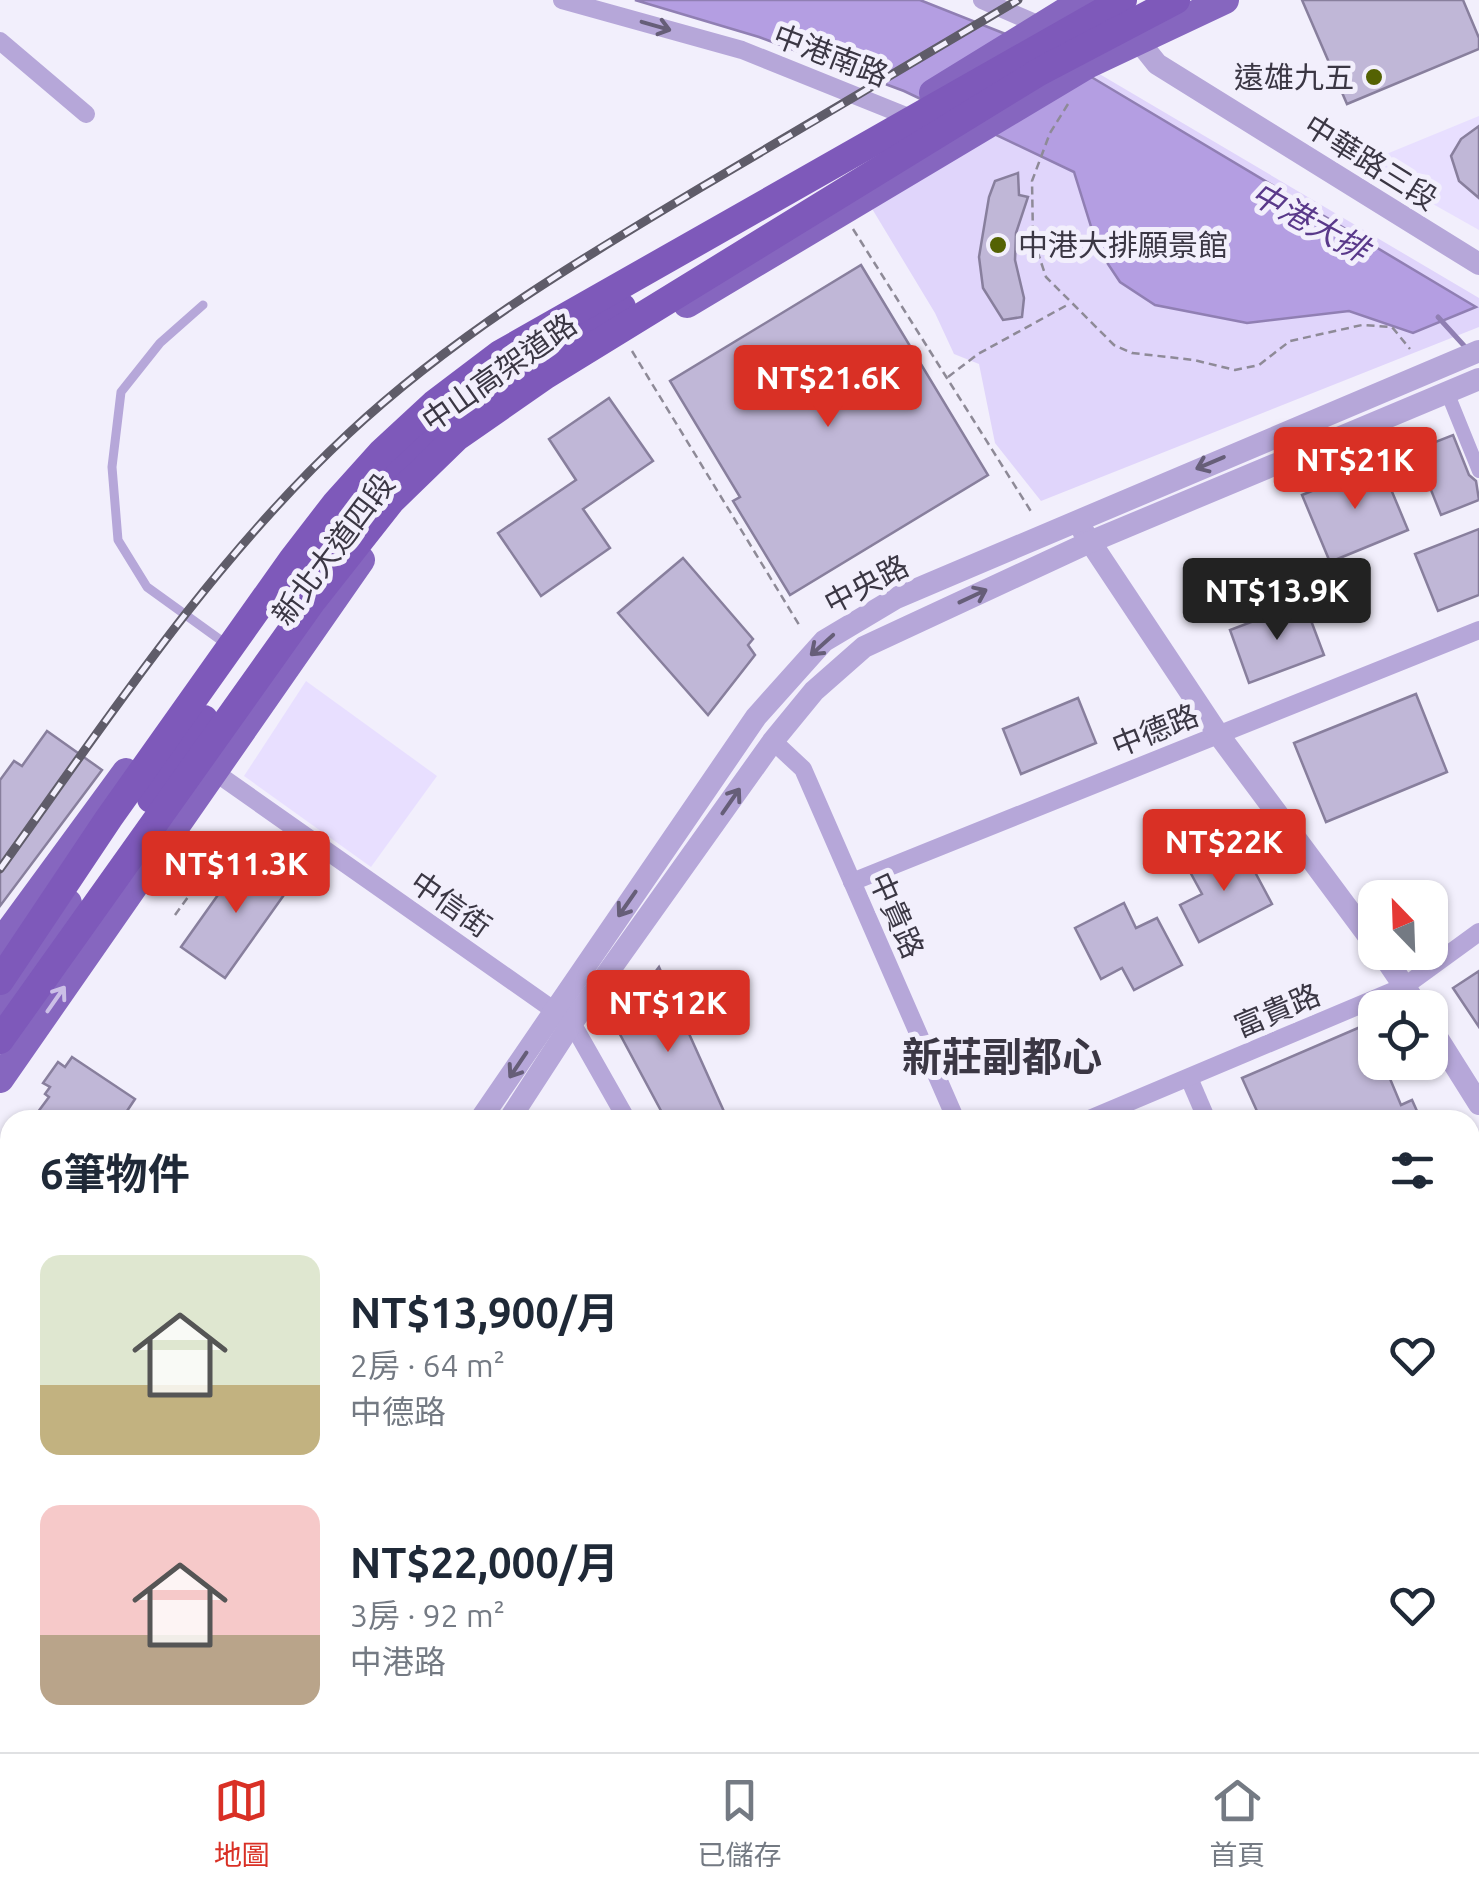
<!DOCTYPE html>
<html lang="zh-TW">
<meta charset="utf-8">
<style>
:root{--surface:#fff;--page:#f2f2f3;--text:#1f2937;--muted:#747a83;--line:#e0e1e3;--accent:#d93025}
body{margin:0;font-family:Ubuntu,"Noto Sans TC",sans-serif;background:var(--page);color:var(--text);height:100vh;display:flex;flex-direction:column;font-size:38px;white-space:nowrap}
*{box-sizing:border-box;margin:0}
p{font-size:32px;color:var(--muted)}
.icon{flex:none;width:55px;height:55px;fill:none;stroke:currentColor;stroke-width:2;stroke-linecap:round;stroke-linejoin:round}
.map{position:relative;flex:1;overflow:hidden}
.details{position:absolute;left:0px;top:1110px;width:1480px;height:642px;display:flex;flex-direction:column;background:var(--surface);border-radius:30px 30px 0 0;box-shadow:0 2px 8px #0004}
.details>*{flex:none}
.needle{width:65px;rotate:337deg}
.fabs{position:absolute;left:1358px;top:880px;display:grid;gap:20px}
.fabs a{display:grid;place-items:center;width:90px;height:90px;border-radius:20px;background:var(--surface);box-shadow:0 2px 8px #0004;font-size:50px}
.price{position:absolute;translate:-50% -85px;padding:0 22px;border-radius:10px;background:var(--accent);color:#fff;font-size:32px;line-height:65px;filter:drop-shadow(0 2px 5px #0008)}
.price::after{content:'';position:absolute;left:50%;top:60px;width:30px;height:22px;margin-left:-15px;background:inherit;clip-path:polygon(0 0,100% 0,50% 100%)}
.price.current{background:#222;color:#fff}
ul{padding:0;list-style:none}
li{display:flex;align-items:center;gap:30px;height:250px;padding:0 40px}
li span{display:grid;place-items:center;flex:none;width:280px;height:200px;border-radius:20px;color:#555}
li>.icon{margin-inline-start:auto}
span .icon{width:120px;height:120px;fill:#fffc;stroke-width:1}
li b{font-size:42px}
h2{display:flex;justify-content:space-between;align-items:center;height:120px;padding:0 40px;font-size:42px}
.tabs{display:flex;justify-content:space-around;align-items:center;height:140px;border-top:2px solid var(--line);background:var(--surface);font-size:28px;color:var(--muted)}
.tabs a{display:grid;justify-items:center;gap:5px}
.tabs .current{color:var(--accent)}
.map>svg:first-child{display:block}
.built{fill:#e8dfff}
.green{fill:#e0d5fb}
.water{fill:#b49ee2;stroke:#907fb3;stroke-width:2.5}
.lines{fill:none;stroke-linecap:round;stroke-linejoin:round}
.stream{stroke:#907fb3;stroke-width:5}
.building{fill:#c0b7d7;stroke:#887f9d;stroke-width:2.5}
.path{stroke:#8e8a97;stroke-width:2.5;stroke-dasharray:8 5;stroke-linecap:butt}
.service{stroke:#b6a7d9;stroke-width:9}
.pedestrian{stroke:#b6a7d9;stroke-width:14}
.minor{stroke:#b6a7d9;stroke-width:18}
.tertiary{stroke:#b6a7d9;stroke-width:22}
.primary{stroke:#8666bf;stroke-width:28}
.trunk{stroke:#7e59ba;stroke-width:28}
.rail-casing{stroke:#5f5c69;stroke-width:9}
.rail{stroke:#f2effc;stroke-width:5;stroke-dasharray:15;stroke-linecap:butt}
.oneway{stroke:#665e78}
.oneway2{stroke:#ccbfe7}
.poi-dot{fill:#546203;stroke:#f2effc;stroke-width:4}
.labels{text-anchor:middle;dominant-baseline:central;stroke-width:10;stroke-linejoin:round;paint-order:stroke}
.street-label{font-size:30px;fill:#3b3744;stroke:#f2effc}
.poi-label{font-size:30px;fill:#3b3744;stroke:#f2effc;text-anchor:end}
.water-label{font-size:32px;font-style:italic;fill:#59398a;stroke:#f2effc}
.district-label{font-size:40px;font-weight:bold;fill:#3b3744;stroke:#f2effc}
</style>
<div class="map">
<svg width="1479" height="1752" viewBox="0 0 1479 1752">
<rect width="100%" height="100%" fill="#f2effc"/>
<g class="built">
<path d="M1479 116V230L1362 164Z"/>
<path d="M306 681 437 776 371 867 244 776Z"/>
<path d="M673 1742 775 1743 779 1752H650Z"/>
</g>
<path class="green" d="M1091 69 1479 298V327L1041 501 995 443 979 364 954 354 935 313 871 207Z"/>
<path class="water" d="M635 0H920L1008 35 1093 78 1476 307 1413 333 1349 311 1247 323 1155 305 1120 282 1098 249 1074 172 904 91 759 37Z"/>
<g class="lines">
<path class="stream" d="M1438 317 1468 350"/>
</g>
<g class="building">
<path d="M1302 0H1463L1479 38V49L1347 104Z"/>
<path d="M1479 126V198L1459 181 1451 156 1461 139Z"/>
<path d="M1018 173 1019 195 1028 197 1016 233 1015 260 1024 298 1022 317 1003 320 983 288 979 257 989 197 995 181Z"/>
<path d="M861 265 988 475 790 595 733 501 740 497 670 381Z"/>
<path d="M609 398 653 461 583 509 610 548 541 596 498 533 576 480 549 439Z"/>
<path d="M1453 435 1469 475 1476 481 1479 500 1441 515 1415 450Z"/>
<path d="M1380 463 1408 530 1330 562 1302 495Z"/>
<path d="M1479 529V595L1438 611 1415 554Z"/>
<path d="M683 558 753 639 748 645 755 655 708 715 618 613Z"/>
<path d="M1304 602 1324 655 1249 683 1230 630Z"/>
<path d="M1416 694 1447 772 1326 822 1294 743Z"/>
<path d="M1078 698 1096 743 1021 774 1003 729Z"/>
<path d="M47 731 102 770 0 906V780L14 761 22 766Z"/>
<path d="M1240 844 1272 904 1199 942 1180 905 1202 894 1189 870Z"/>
<path d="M247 854 291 885 225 978 181 947Z"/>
<path d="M1124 903 1136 928 1157 918 1182 965 1134 990 1122 968 1101 979 1075 928Z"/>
<path d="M659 967 726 1116 718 1120H666L615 1025Z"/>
<path d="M1479 971V1027L1453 988Z"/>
<path d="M1365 1025 1375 1047V1062H1383L1401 1105 1412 1100 1421 1120H1261L1242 1078Z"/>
<path d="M72 1057 135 1099 121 1120H32L49 1097 45 1094 50 1087 43 1083 58 1062 65 1067Z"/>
</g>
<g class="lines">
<g class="path">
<path d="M1068 104 1050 133 1032 181 1033 238 1046 277 1114 345 1132 353 1194 360 1235 370 1259 365 1290 341 1362 325 1392 327 1410 349"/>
<path d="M853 229 1032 513"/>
<path d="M632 351 801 628"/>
<path d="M948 377 978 354 1069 304"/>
<path d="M189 852 229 880"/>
<path d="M175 915 209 868"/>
</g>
<path class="service" d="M203 305 160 343 121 392 112 467 118 540 147 587 226 644"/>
<path class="pedestrian" d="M1447 392 1479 471"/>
<g class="minor">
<path d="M562 0 742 50 921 122"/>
<path d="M982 0 1042 26"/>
<path d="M0 41 86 114"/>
<path d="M773 741 803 769 956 1120"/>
<path d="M206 766 572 1023 627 1120"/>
<path d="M852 882 1479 630"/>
<path d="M1189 1078 1207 1120"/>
<path d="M1087 1120 1405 986 1479 932"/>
<path d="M1470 1169 1479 1165"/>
<path d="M1470 1373 1479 1369"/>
<path d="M1470 1735 1477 1752"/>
<path d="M913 1742 917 1752"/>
<path d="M571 1752 593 1742"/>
<path d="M1075 1752 1097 1742"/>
</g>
<g class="tertiary">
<path d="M1137 39 1157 64 1479 264"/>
<path d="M1083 531 1218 734 1375 945"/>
<path d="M1381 952 1419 1008"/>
<path d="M1430 1026 1479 1104"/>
<path d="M480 1120 756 717 824 641 896 598 1479 351"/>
<path d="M509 1120 572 1023 773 741 814 691 864 647 1090 542 1479 379"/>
<path d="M23 1752 43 1742"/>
<path d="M67 1752 78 1742"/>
</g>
<g class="primary">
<path d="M933 93 1084 0"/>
<path d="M687 304 1089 64 1225 0"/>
<path d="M0 944 126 772"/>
<path d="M0 1006 68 903"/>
<path d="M0 1079 361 560"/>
</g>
<g class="trunk">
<path d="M294 595C327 549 360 501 400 461 466 398 543 352 622 307"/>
<path d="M151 799 204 719"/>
<path d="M0 981 109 818 292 560 336 503 381 453 434 404 500 354 1123 0"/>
<path d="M0 1040 313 600 391 501 457 437 546 375 1039 72 1176 0"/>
</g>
<defs>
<path id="rail" d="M0 869C109 717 211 562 348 434 454 335 576 262 700 188 806 126 912 63 1018 0"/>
</defs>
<use href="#rail" class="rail-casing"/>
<use href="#rail" class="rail"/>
</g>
<defs><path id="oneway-shaft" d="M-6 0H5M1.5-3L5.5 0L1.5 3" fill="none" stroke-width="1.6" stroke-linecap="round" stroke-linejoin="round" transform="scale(2.5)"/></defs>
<g class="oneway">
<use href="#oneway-shaft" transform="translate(656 26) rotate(16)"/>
<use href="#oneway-shaft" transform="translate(1210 463) rotate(157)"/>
<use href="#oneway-shaft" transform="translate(973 596) rotate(-25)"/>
<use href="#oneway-shaft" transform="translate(822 645) rotate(138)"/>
<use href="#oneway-shaft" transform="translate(731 801) rotate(-55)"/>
<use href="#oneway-shaft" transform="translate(627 904) rotate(125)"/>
<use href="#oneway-shaft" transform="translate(518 1065) rotate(124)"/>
</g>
<use class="oneway2" href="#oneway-shaft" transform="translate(56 999) rotate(-55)"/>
<g class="poi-dot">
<circle cx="1374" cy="77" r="10"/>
<circle cx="998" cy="245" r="10"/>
</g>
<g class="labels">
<g class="street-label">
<text transform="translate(831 55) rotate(21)">中港南路</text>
<text transform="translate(1371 162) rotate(32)">中華路三段</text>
<text transform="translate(499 372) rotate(-35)">中山高架道路</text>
<text transform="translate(333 549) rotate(-53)">新北大道四段</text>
<text transform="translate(866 584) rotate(-28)">中央路</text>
<text transform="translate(1155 730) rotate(-22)">中德路</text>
<text transform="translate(451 904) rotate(35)">中信街</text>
<text transform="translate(897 915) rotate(66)">中貴路</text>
<text transform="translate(1277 1010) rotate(-23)">富貴路</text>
</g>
<g class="poi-label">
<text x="1354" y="77">遠雄九五</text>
<text x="1018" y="245" text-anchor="start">中港大排願景館</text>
</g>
<g class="water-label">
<text transform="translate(1310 221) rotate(29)">中港大排</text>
</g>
<g class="district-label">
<text x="1002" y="1056">新莊副都心</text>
</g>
</g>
</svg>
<div class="fabs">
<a><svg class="needle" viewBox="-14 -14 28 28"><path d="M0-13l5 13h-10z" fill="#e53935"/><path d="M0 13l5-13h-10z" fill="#747a83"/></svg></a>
<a><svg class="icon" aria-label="locate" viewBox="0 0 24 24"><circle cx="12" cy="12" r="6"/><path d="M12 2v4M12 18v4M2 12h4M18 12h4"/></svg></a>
</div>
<b class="price" style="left:828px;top:430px">NT$21.6K</b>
<b class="price" style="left:1355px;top:512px">NT$21K</b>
<b class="price current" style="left:1277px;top:643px">NT$13.9K</b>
<b class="price" style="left:1224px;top:894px">NT$22K</b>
<b class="price" style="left:236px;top:916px">NT$11.3K</b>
<b class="price" style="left:668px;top:1055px">NT$12K</b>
<section class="details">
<h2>6筆物件<svg class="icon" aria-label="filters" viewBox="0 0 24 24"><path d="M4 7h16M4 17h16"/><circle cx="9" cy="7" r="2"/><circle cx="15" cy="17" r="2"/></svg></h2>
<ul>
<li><span style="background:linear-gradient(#dfe7d0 65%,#c2b280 0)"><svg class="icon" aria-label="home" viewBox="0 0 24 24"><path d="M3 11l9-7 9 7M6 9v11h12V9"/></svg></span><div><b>NT$13,900/月</b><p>2房 · 64 m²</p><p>中德路</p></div><svg class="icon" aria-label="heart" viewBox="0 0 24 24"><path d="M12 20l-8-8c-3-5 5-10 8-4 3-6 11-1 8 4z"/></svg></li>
<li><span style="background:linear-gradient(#f6c9c9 65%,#b9a48a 0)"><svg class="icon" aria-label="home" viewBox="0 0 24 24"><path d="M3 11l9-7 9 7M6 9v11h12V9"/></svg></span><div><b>NT$22,000/月</b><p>3房 · 92 m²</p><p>中港路</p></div><svg class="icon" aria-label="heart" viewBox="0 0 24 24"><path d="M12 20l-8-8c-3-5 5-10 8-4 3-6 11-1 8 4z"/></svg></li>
</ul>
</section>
</div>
<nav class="tabs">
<a class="current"><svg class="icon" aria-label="map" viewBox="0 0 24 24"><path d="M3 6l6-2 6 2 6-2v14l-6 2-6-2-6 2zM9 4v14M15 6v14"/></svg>地圖</a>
<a><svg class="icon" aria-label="saved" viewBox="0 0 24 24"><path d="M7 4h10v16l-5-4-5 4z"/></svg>已儲存</a>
<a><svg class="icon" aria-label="home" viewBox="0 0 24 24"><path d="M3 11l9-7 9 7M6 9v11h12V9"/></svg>首頁</a>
</nav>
